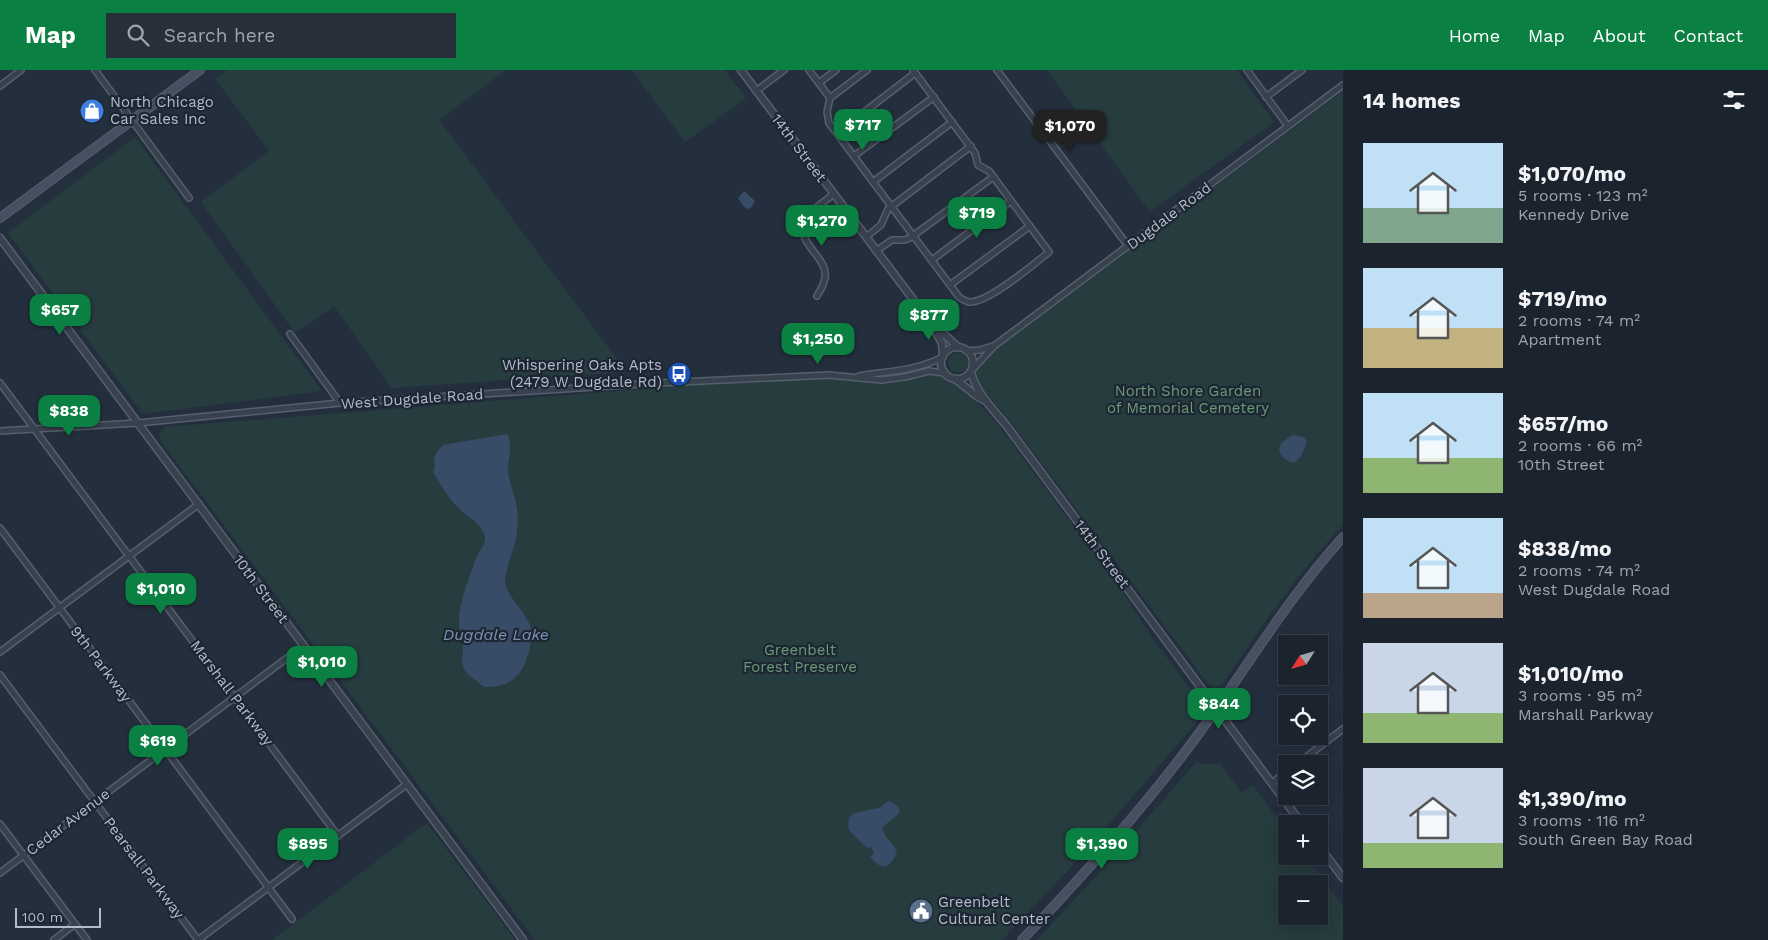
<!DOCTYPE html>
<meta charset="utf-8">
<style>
:root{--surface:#1b232e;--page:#282f3a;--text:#f1f3f6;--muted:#a0a4aa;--line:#39404a;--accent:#0b8043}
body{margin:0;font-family:"Work Sans",sans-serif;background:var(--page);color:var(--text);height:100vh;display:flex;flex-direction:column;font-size:19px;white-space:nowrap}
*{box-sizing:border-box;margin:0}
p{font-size:16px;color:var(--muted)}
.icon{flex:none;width:28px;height:28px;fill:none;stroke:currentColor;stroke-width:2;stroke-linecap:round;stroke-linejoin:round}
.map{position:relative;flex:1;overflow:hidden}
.panel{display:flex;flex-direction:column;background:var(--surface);width:425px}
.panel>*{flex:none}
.needle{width:32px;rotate:233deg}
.tools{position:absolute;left:1278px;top:565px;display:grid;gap:10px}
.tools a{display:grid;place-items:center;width:50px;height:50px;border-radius:0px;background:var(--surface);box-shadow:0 2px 12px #0003,0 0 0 1px var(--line);font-size:25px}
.scale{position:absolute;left:15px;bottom:12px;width:86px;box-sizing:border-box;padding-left:5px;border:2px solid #b4bcc9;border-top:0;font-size:14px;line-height:18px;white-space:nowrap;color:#b4bcc9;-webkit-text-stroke:4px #1d2633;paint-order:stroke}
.price{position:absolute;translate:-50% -42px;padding:0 11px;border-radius:10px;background:var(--accent);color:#fff;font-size:16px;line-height:32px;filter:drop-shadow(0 1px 2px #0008)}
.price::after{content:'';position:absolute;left:50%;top:30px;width:15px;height:11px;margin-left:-8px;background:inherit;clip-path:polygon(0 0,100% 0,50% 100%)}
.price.current{background:#222;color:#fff}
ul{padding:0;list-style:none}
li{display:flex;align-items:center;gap:15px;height:125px;padding:0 20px}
li span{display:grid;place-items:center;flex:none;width:140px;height:100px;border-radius:0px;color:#555}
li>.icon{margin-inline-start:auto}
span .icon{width:60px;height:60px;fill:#fffc;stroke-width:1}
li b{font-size:21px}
h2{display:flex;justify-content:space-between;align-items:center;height:60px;padding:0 20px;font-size:21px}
header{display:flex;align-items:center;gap:30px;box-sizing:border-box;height:70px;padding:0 25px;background:var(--accent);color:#fff}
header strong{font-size:24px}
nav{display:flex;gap:28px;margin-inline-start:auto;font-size:18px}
.search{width:350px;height:45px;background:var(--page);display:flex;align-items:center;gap:12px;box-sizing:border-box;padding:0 18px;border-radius:0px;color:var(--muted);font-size:19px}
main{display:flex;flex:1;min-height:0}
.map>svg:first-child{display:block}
.green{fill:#263c3f;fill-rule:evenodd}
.water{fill:#394c67}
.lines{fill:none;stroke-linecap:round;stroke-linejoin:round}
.minor-casing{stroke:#565f6c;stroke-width:8}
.tertiary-casing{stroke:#565f6c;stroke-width:9}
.secondary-casing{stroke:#565f6c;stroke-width:10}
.minor{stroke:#38414e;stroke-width:5}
.tertiary{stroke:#38414e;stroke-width:6}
.secondary{stroke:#465061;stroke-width:8}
.labels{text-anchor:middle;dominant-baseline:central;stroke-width:4.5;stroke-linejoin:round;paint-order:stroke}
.poi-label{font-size:15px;fill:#b4bcc9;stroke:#1d2633;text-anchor:start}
.street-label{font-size:15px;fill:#b4bcc9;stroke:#1d2633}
.park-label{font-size:15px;fill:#6b9a76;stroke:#1d2633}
.water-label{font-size:16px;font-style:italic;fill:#7c92b1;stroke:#1d2633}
</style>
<header>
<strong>Map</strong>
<div class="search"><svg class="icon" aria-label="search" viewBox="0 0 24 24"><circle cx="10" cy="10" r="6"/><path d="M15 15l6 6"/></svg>Search here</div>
<nav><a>Home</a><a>Map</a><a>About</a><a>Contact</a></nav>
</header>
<main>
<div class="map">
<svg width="1343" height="870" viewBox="0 0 1343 870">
<rect width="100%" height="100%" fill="#242f3e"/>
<g class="green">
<path d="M227 0H506L439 50 620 293 622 302 392 318 334 236 295 263 201 132 269 81 215 9Z"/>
<path d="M632 0H725L746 28 685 72Z"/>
<path d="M1047 0H1237L1274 52 1150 142Z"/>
<path d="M1343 21V455C1297 504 1259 559 1222 615L1214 618 1208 614 1004 343C996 334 972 314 976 302 979 296 984 290 988 285Z"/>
<path d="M135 67 322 321 143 344 8 163Z"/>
<circle cx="958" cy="293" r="10"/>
<path d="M935 303 944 306 967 322 996 352 1126 527 1153 569 1201 633 1200 648 1088 779 1002 870H535L162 373 159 364 165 357 793 307 900 312Z"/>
<path d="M1195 693 1220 694 1242 723 1253 715 1286 760V786H1306L1343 836V870H1037L1120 780ZM1286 814H1319V846H1286Z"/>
<path d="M427 753 515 870H272Z"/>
</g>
<g class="water">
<path d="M744 121 755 131 751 138 748 139 744 137 738 128Z"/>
<path d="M507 364C513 375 509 385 508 397 508 411 515 424 517 438 518 445 518 454 517 461 516 476 505 498 505 513 506 525 527 543 531 558 534 566 530 573 529 581 523 605 511 618 484 617 480 613 469 606 467 603 459 594 464 583 463 573 462 567 459 561 459 554 458 536 469 508 475 491 477 483 486 475 485 467 484 457 473 450 465 444 451 433 442 417 433 402L435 398C433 387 435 383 443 375Z"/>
<path d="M1293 365 1304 367 1307 372 1301 386 1294 393C1285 391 1280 386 1279 378L1282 372Z"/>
<path d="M889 731C913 741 889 749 882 758L886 767 897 780C893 797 881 803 870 786L874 784 871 777 867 778 850 761 848 757 849 748 854 743 879 738Z"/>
</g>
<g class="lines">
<defs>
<g id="minor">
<path d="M95 0 189 128"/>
<path d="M809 0 830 28"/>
<path d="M867 0 830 28 827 42 829 53 959 227C962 229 965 231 969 232 987 234 1034 194 1049 182L989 101 978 95 975 83 913 0"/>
<path d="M997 0 1128 176"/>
<path d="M1247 0 1288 56"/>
<path d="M819 13 836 0"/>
<path d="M0 16 21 0"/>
<path d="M756 21 784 0"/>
<path d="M1266 27 1302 0"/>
<path d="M837 63 915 3"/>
<path d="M854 86 934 27"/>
<path d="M873 112 952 52"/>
<path d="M866 167 881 155 888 139 971 76"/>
<path d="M876 181 892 170H904L910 168 993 107"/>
<path d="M932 190 1011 131"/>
<path d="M950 215 1030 156"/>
<path d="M817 226C820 221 824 215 825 208 829 186 791 172 807 148 813 138 825 132 833 124"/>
<path d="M290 264 340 333"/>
<path d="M967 281 980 280 993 276"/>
<path d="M973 299 994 276 1343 15"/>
<path d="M859 306C888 301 916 301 943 287"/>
<path d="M0 313 338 766"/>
<path d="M0 361 138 353 340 333 659 313 829 305 881 310 905 307 929 301 944 303"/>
<path d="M0 458 292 849"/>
<path d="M0 582 199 434"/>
<path d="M0 605 198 870"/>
<path d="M1297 694 1343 659"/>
<path d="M1272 713 1286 702"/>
<path d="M0 754 87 870"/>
<path d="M0 803 303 576"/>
<path d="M54 870 75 854"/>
<path d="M198 870 407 714"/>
</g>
<g id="tertiary">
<path d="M741 0 930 252 942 273 943 285"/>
<path d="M0 168 523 870"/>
<path d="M935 256 958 277"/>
<circle cx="957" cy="293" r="16"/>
<path d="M971 302C976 323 993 339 1006 355L1302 754"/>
<path d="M955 309 978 327 986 331"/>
<path d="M1319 776 1343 808"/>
</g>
<g id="secondary">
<path d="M0 148 200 0"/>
<path d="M1022 870C1084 805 1144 738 1197 666 1246 599 1287 529 1343 467"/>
</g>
</defs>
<use href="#minor" class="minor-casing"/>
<use href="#tertiary" class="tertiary-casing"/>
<use href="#secondary" class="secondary-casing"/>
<use href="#minor" class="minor"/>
<use href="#tertiary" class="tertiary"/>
<use href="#secondary" class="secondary"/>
</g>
<defs>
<symbol id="shop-disc" viewBox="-11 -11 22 22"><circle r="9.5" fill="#3f7fe0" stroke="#1d2633"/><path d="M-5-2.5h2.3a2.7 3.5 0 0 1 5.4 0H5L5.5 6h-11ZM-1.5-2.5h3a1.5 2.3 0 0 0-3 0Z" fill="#fff"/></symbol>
<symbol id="bus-disc" viewBox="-11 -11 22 22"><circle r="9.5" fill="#1a4fb4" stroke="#1d2633"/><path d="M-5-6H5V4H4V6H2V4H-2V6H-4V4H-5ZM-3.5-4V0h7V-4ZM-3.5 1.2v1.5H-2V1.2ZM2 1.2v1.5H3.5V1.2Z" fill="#fff"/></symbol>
<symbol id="civic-disc" viewBox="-11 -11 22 22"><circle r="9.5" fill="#5c6f8a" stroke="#1d2633"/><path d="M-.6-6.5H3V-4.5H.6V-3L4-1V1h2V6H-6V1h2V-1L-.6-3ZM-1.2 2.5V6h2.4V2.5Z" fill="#fff"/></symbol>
</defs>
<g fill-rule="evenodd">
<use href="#shop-disc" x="78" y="27" width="28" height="28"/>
<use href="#bus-disc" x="665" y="290" width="28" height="28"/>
<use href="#civic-disc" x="907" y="827" width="28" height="28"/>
</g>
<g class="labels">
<g class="poi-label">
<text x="110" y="32">North Chicago<tspan x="110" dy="17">Car Sales Inc</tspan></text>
<text x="662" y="295" text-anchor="end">Whispering Oaks Apts<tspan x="662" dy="17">(2479 W Dugdale Rd)</tspan></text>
<text x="938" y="832">Greenbelt<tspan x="938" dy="17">Cultural Center</tspan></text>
</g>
<g class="street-label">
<text transform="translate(799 78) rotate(53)">14th Street</text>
<text transform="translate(1169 146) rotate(-37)">Dugdale Road</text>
<text transform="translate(412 329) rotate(-4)">West Dugdale Road</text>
<text transform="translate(1102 484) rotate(53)">14th Street</text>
<text transform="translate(261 519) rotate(53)">10th Street</text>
<text transform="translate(101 594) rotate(53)">9th Parkway</text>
<text transform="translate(232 623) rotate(53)">Marshall Parkway</text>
<text transform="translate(68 752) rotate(-37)">Cedar Avenue</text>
<text transform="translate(144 798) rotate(53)">Pearsall Parkway</text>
</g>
<g class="park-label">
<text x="1188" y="321">North Shore Garden<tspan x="1188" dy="17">of Memorial Cemetery</tspan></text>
<text x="800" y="580">Greenbelt<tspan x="800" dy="17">Forest Preserve</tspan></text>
</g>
<g class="water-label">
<text x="496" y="564">Dugdale Lake</text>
</g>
</g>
</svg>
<div class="tools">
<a><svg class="needle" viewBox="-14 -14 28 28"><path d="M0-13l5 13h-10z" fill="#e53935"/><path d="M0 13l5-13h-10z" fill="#a0a4aa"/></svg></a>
<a><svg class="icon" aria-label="locate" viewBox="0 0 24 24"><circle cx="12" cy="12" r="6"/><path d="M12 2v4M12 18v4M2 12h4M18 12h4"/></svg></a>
<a><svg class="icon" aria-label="layers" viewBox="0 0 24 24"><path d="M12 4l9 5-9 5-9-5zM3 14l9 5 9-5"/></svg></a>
<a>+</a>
<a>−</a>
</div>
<div class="scale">100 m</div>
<b class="price" style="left:863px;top:81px">$717</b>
<b class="price current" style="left:1070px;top:82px">$1,070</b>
<b class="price" style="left:977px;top:169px">$719</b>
<b class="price" style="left:822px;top:177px">$1,270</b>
<b class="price" style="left:60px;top:266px">$657</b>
<b class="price" style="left:929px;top:271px">$877</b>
<b class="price" style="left:818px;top:295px">$1,250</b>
<b class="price" style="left:69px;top:367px">$838</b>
<b class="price" style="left:161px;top:545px">$1,010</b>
<b class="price" style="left:322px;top:618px">$1,010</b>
<b class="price" style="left:1219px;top:660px">$844</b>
<b class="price" style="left:158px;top:697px">$619</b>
<b class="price" style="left:308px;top:800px">$895</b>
<b class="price" style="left:1102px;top:800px">$1,390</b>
</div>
<section class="panel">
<h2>14 homes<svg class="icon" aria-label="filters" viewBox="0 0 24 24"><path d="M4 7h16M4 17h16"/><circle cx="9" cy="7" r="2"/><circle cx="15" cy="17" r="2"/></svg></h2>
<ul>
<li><span style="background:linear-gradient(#bfe0f5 65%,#7fa58c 0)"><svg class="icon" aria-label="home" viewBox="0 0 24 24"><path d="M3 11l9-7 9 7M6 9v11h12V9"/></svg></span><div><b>$1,070/mo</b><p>5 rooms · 123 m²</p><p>Kennedy Drive</p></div></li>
<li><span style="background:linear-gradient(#bfe0f5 60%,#c2b280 0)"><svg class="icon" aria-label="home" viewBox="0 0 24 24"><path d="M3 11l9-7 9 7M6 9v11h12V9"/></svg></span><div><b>$719/mo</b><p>2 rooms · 74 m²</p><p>Apartment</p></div></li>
<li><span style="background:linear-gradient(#bfe0f5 65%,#8fb573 0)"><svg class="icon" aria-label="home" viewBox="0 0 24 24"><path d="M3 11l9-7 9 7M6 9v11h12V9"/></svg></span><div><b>$657/mo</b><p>2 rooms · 66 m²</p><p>10th Street</p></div></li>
<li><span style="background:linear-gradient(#bfe0f5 75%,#b9a48a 0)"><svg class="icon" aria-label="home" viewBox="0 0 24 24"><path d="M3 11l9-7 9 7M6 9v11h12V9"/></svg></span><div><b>$838/mo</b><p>2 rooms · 74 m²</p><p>West Dugdale Road</p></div></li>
<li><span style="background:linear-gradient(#c9d6e8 70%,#8fb573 0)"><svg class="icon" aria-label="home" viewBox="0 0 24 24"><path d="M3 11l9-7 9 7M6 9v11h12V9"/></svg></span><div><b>$1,010/mo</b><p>3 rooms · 95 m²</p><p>Marshall Parkway</p></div></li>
<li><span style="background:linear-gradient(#c9d6e8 75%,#8fb573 0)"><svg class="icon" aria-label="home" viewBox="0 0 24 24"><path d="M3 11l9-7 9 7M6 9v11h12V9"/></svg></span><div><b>$1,390/mo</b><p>3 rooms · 116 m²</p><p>South Green Bay Road</p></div></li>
</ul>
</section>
</main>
